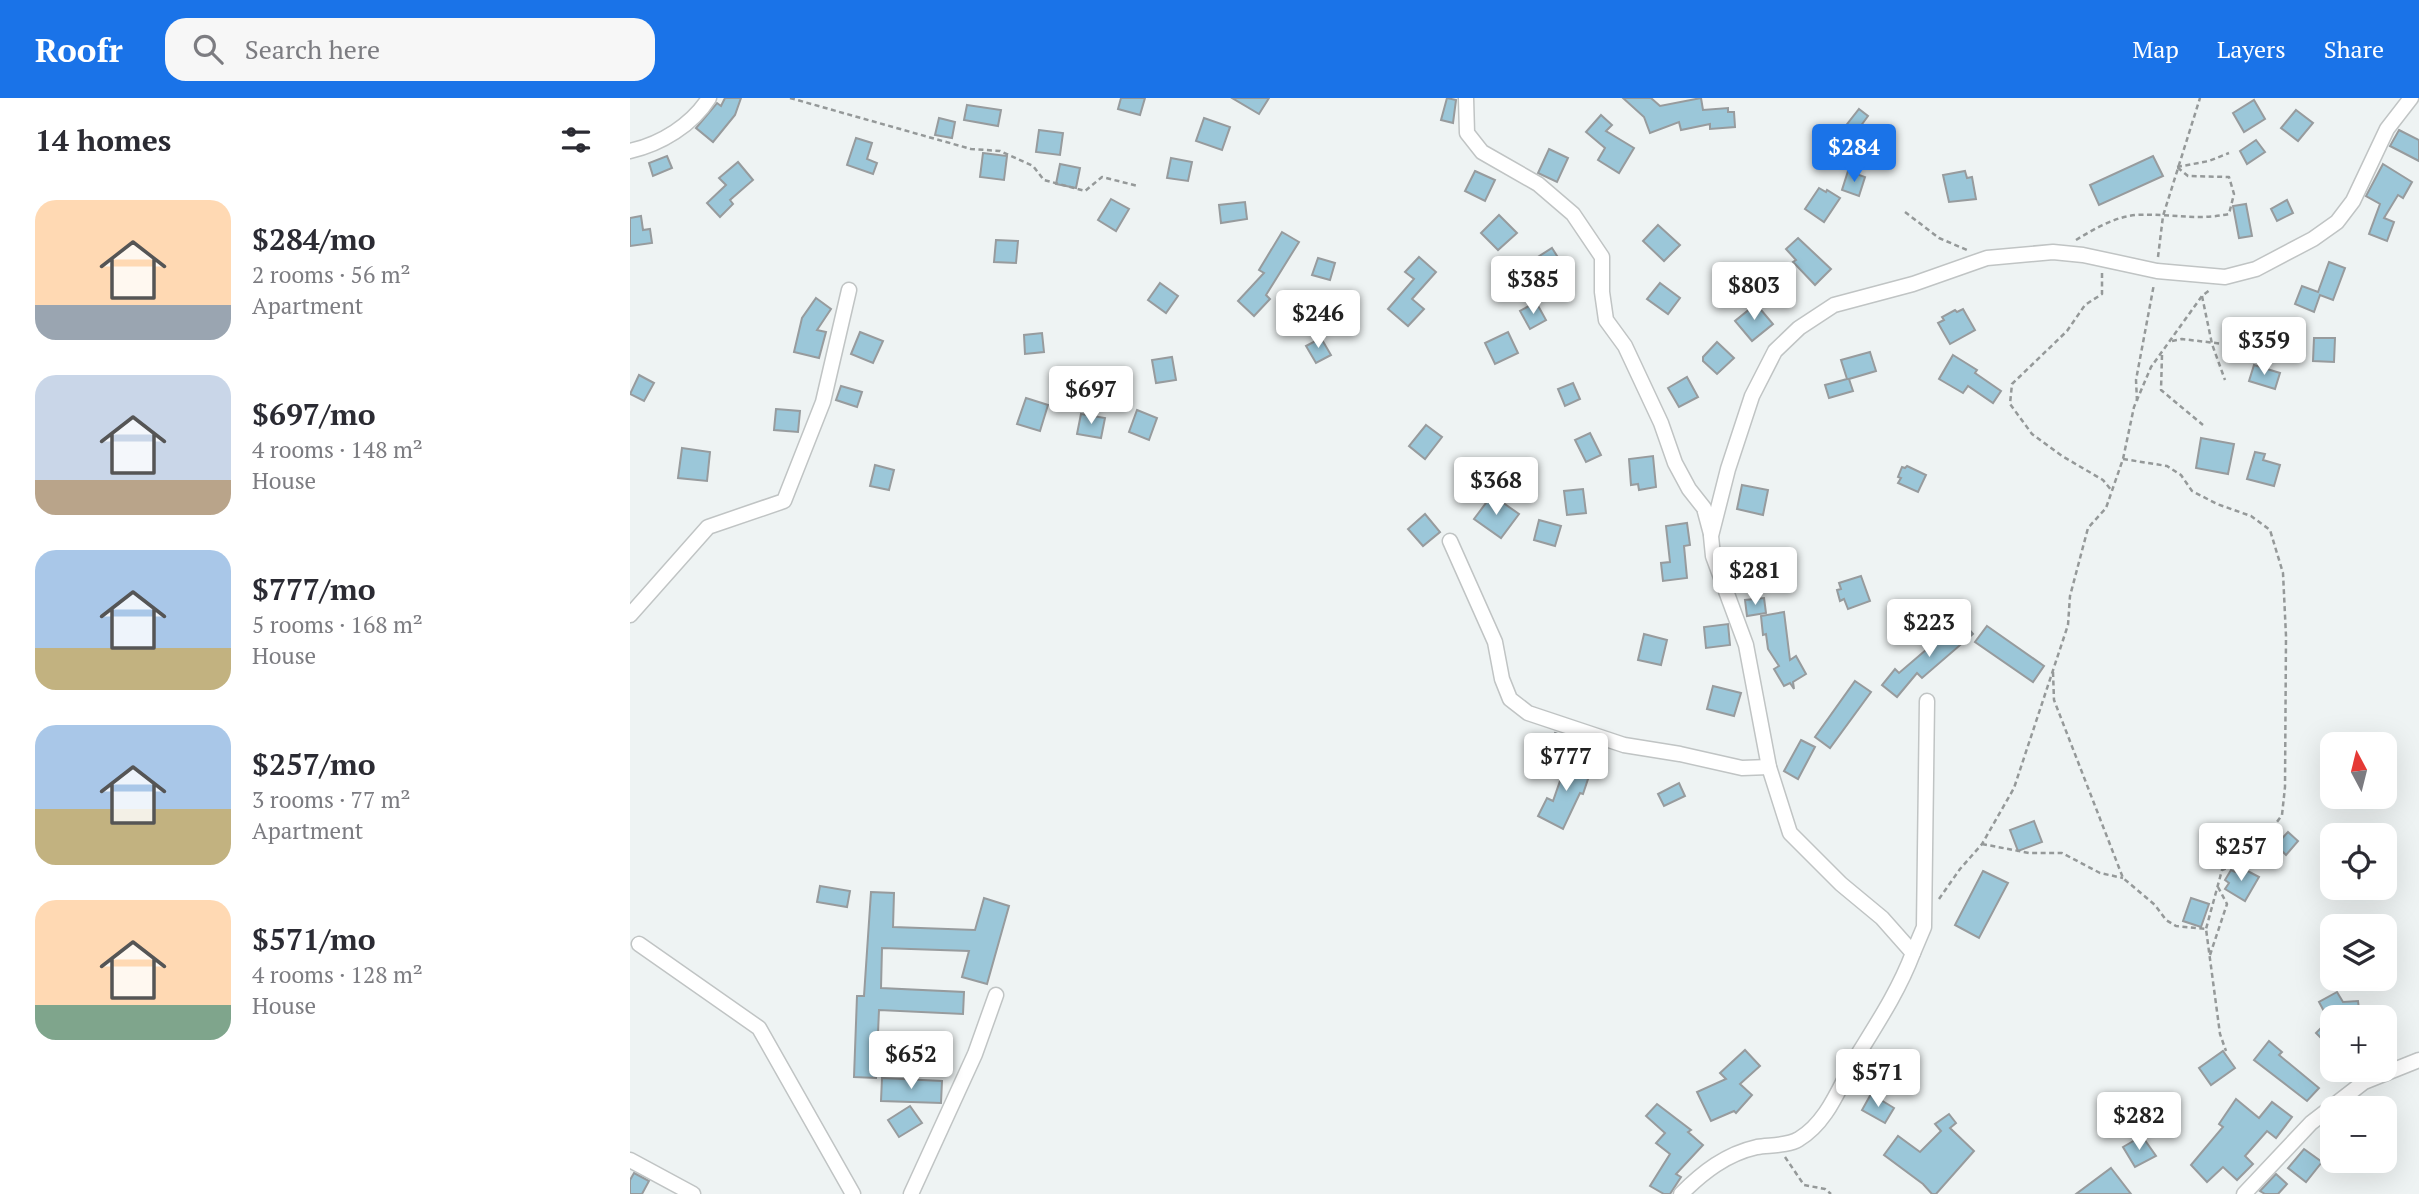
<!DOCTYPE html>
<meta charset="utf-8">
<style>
:root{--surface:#fff;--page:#f7f7f7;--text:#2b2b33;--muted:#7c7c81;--accent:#1a73e8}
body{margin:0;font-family:"PT Serif",serif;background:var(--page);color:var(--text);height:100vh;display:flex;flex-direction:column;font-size:26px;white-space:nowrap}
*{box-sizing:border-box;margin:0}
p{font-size:23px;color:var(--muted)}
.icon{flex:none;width:38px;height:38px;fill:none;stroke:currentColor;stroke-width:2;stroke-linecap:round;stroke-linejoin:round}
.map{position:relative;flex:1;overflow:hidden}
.panel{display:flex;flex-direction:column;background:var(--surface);width:630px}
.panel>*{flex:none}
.needle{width:46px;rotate:353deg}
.fabs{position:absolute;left:1690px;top:634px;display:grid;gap:14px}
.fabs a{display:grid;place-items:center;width:77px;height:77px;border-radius:14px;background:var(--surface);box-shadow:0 7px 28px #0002;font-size:35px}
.price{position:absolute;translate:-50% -60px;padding:0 16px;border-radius:7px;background:#fff;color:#222;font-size:23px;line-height:46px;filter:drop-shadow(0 2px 4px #0008)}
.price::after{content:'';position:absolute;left:50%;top:42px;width:21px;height:16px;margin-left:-10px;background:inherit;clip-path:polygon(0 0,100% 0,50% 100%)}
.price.active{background:var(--accent);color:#fff}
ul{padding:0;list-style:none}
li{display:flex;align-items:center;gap:21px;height:175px;padding:0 35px}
li span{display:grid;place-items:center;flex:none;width:196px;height:140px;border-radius:21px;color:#555}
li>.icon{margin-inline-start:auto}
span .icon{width:84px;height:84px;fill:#fffc;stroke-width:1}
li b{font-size:30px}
h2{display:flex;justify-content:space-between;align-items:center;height:84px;padding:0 35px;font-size:30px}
header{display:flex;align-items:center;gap:42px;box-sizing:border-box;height:98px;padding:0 35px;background:var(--accent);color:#fff}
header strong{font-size:33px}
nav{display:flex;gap:38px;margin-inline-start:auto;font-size:24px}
.search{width:490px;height:63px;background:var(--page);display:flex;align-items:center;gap:18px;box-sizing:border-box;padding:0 24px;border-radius:21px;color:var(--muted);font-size:26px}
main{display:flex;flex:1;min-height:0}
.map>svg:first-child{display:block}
.building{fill:#9bc7d9;stroke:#979b9d;stroke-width:2}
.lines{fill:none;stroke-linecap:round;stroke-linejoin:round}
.minor-casing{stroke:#c0c4c4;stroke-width:17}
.path{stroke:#959999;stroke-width:2.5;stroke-dasharray:5 3.5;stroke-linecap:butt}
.minor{stroke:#fff;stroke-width:14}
</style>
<header>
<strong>Roofr</strong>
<div class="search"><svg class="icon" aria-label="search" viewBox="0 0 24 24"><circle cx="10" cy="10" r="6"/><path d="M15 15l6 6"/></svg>Search here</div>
<nav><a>Map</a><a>Layers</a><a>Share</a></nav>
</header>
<main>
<section class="panel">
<h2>14 homes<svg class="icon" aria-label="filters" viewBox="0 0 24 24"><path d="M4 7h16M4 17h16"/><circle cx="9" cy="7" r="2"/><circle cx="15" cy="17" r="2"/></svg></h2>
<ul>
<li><span style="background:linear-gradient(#ffd9b3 75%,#9aa5b1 0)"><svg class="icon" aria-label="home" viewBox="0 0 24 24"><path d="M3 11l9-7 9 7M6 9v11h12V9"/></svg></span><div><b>$284/mo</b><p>2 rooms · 56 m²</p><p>Apartment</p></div></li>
<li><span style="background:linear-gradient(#c9d6e8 75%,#b9a48a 0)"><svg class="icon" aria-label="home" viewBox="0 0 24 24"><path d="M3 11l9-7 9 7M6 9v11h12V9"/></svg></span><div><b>$697/mo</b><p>4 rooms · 148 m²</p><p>House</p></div></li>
<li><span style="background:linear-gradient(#a9c7e8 70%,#c2b280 0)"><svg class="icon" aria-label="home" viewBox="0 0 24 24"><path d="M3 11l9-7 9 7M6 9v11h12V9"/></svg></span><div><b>$777/mo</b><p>5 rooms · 168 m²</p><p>House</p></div></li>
<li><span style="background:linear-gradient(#a9c7e8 60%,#c2b280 0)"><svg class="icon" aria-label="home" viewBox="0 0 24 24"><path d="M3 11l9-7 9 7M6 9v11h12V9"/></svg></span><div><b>$257/mo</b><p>3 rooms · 77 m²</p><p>Apartment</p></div></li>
<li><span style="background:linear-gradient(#ffd9b3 75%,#7fa58c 0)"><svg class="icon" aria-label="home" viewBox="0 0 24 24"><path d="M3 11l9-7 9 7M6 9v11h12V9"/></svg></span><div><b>$571/mo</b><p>4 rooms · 128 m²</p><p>House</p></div></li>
</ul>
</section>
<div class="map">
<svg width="1789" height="1096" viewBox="0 0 1789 1096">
<rect width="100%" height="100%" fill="#eef3f3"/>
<g class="building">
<path d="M95 0H111L105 17 83 44 66 30 87 5 91 8Z"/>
<path d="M491 0H515L510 17 488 11Z"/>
<path d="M602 0H639L629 16Z"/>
<path d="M817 0 826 2 823 25 811 22Z"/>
<path d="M993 0H1021L1030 8 1071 0 1073 12 1098 10V14H1104L1105 29 1080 31V26L1051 32 1049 24 1020 35 1014 19Z"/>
<path d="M1624 2 1635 21 1614 34 1603 15Z"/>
<path d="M337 7 371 12 368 28 334 22Z"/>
<path d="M1229 11 1238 18 1224 37 1214 30Z"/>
<path d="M1666 12 1683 25 1668 43 1651 30Z"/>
<path d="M971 17 982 27 976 33 1004 50 989 75 968 62 975 50 956 34Z"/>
<path d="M309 20 325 24 322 40 305 37Z"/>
<path d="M574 20 600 29 592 52 566 43Z"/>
<path d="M409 32 433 35 430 57 406 54Z"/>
<path d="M1769 32 1789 42V63L1760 48Z"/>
<path d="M226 40 242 45 237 61 247 65 243 76 217 67Z"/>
<path d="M1626 42 1635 54 1617 66 1610 53Z"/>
<path d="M919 51 938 60 927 84 908 75Z"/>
<path d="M353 55 377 58 374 82 350 79Z"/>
<path d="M37 58 42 70 23 78 19 65Z"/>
<path d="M1523 58 1533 78 1469 107 1460 87Z"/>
<path d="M541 60 562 64 558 83 537 80Z"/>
<path d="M108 64 123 82 100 102 103 106 90 119 77 105 96 87 89 80Z"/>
<path d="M430 66 450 70 446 90 426 86Z"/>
<path d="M1753 66 1782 84 1773 100 1768 97 1754 120 1764 124 1757 143 1739 136 1750 106 1736 98Z"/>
<path d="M845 73 865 82 855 103 835 93Z"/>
<path d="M1218 73 1235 79 1229 98 1212 92Z"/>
<path d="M1335 73 1337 80 1342 79 1346 101 1319 104 1313 77Z"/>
<path d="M1189 90 1196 94 1197 92 1210 100 1194 124 1175 111Z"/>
<path d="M481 101 499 111 486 133 468 122Z"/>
<path d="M1657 102 1663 115 1647 123 1641 111Z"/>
<path d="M615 104 617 121 591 125 589 107Z"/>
<path d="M1616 106 1622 138 1609 140 1603 108Z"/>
<path d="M869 117 887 135 868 152 851 135Z"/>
<path d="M11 118 13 132 20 131 22 145 0 148V120Z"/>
<path d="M1028 127 1050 147 1034 163 1013 143Z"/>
<path d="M652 134 669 144 636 197 640 201 624 218 608 203 634 175 629 172Z"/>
<path d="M1168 140 1201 171 1185 187 1163 164 1166 162 1156 151Z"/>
<path d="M366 142 388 143 386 165 364 164Z"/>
<path d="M922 150 936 172 917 183 903 162Z"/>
<path d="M789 159 806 174 782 201 794 211 778 228 758 211 784 181 775 174Z"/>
<path d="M688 160 705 165 700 182 682 177Z"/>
<path d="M1699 164 1715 170 1703 202 1690 197 1684 214 1665 206 1672 188 1688 194Z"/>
<path d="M530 185 548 198 536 215 518 202Z"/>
<path d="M1030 185 1050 200 1038 216 1017 201Z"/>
<path d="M186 200 201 211 187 232 196 234 189 260 164 254 172 220Z"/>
<path d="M906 204 916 222 900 231 890 213Z"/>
<path d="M1126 206 1143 226 1122 243 1105 223Z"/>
<path d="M1333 211 1345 232 1320 246 1308 225 1314 222 1312 219 1325 212 1327 214Z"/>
<path d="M230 234 253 243 243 265 221 256Z"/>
<path d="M878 234 888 255 865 266 855 245Z"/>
<path d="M412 235 414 254 395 256 394 237Z"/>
<path d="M691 240 701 257 686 265 676 248Z"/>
<path d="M1684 240H1705L1704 264 1683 263Z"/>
<path d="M1087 244 1104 260 1087 276 1073 263V259Z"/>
<path d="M1240 254 1246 273 1219 281 1223 293 1199 300 1195 287 1217 281 1211 262Z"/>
<path d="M1323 257 1347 272 1345 275 1371 293 1363 305 1338 288 1333 295 1309 281Z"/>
<path d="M542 259 546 282 526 285 522 262Z"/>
<path d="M1624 267 1650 275 1645 291 1619 283Z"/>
<path d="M9 277 24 285 14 303 0 296Z"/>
<path d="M1057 279 1068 299 1049 309 1038 290Z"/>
<path d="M943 285 950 301 935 308 928 291Z"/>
<path d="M211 288 232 294 227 309 206 302Z"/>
<path d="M396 300 418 307 410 333 387 326Z"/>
<path d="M146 311 170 313 168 334 144 332Z"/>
<path d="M507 312 527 320 519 342 499 334Z"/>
<path d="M451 316 475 320 471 340 447 336Z"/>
<path d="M796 327 812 339 795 361 779 348Z"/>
<path d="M960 335 971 357 956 364 945 342Z"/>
<path d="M1571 340 1604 346 1598 376 1566 370Z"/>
<path d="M52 350 80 354 77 383 48 380Z"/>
<path d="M1625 354 1635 356 1633 362 1650 367 1644 388 1617 381Z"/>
<path d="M1023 358 1026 389 1009 392 1008 386 1001 387 999 361Z"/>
<path d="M245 367 264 372 259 392 240 388Z"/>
<path d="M1277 368 1296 377 1288 394 1268 385 1271 380 1268 379 1272 369 1275 370Z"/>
<path d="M1112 387 1138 392 1133 417 1107 411Z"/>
<path d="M953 391 956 415 937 417 934 393Z"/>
<path d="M862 397 889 416 871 440 844 421Z"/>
<path d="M795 416 810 434 793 448 778 431Z"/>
<path d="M909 422 931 428 925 448 904 442Z"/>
<path d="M1057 425 1060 447 1054 448 1057 480 1033 483 1031 465 1040 464 1036 428Z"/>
<path d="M1231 478 1240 503 1218 511 1214 501 1210 503 1207 492 1211 491 1209 485Z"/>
<path d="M1134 500 1136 515 1117 518 1115 502Z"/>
<path d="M1154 514 1160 562 1166 558 1176 576 1163 584 1164 591 1160 585 1154 588 1144 571 1149 568 1138 551 1136 536 1133 537 1131 518Z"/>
<path d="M1331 522 1343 536 1292 580 1287 575 1267 599 1252 587 1265 571 1269 575Z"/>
<path d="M1098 526 1100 547 1076 550 1074 529Z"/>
<path d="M1357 528 1414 568 1403 584 1345 544Z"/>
<path d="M1014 536 1037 542 1031 567 1008 562Z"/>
<path d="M1225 583 1241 594 1200 650 1185 639Z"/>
<path d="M1083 588 1111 595 1104 618 1077 611Z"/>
<path d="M925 635 941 641 935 657 919 651Z"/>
<path d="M1171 642 1185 649 1168 681 1154 673Z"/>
<path d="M938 660 962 669 953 696 950 695 933 731 908 718 917 700 923 703Z"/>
<path d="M1049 685 1055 698 1034 708 1028 696Z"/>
<path d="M1404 723 1412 744 1388 753 1380 732Z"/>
<path d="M1658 734 1668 743 1656 757 1646 747Z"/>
<path d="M1608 768 1629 779 1615 803 1595 791 1599 785 1595 782 1601 772 1605 774Z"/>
<path d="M1353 773 1378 785 1349 840 1325 827Z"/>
<path d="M190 788 220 793 217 809 187 804Z"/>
<path d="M241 794 264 795 263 829 345 832 354 800 379 808 357 886 332 879 339 853 252 850 251 890 334 894 333 916 249 912 246 980 224 979 227 898H234Z"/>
<path d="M1561 800 1579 806 1571 829 1553 823Z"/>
<path d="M1707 894 1713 904 1728 903 1730 919H1703V952L1686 935 1702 919H1697L1689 904Z"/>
<path d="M1639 943 1652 954 1649 957 1689 990 1677 1003 1624 962Z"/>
<path d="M1115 952 1130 968 1110 986 1122 997 1106 1015 1104 1013 1081 1023 1067 994 1096 981 1090 975Z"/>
<path d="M1593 953 1605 970 1581 987 1569 970Z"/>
<path d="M252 980 312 983 311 1005 251 1003Z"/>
<path d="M1241 996 1264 1010 1255 1025 1232 1012Z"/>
<path d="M1606 1001 1629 1020 1642 1004 1662 1019 1646 1040 1637 1033 1615 1058 1623 1066 1607 1082 1593 1069 1577 1084 1561 1067 1593 1029 1589 1026Z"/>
<path d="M1027 1006 1061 1032 1058 1034 1073 1047 1046 1076 1051 1079 1040 1096H1034L1020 1088 1040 1056 1026 1045 1035 1035 1016 1018Z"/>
<path d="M280 1008 292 1025 269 1039 258 1022Z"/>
<path d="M1319 1016 1326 1025 1320 1030 1344 1053 1306 1096H1302L1293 1086 1254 1057 1268 1038 1290 1054 1311 1033 1305 1026Z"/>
<path d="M1512 1038 1526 1058 1505 1069 1493 1049Z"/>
<path d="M1674 1051 1692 1064 1676 1084 1658 1070Z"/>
<path d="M1481 1070 1501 1096H1446Z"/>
<path d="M4 1075 19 1083 12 1096H0V1082Z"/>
<path d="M1646 1076 1657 1086 1648 1096H1635L1630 1093Z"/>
</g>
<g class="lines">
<defs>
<g id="minor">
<path d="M836 0 837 35 852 54 908 86 943 116 972 159V194L976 222 995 248 1031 325 1045 365 1059 391 1074 410 1081 436"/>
<path d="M0 53C31 46 62 27 79 0"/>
<path d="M820 443 865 544 872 581 880 601 898 615 994 647 1050 656 1112 670 1139 669"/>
<path d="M0 517 78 429 154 403 193 304 219 192"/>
<path d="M9 846 129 930 223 1096"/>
<path d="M1283 855 1294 829 1297 603"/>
<path d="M0 1062 63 1096"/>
<path d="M281 1096 345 956 366 897"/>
<path d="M1051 1096C1073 1074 1096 1056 1127 1049 1140 1047 1158 1048 1169 1041 1199 1023 1210 986 1227 958 1248 924 1269 892 1283 855L1252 820 1211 786 1160 735 1139 669 1116 547 1083 458 1081 438 1098 371 1122 298 1145 253 1169 230 1204 207 1283 186 1357 160 1423 154 1453 157 1527 173 1595 179 1626 171 1683 141 1707 124 1723 103 1757 31 1781 0"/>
<path d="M1614 1096 1681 1025 1734 984 1789 962"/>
</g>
</defs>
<use href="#minor" class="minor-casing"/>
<g class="path">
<path d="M160 0 341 51 370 53 403 68 414 82 455 93 472 79 508 88"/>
<path d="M1547 69 1579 63 1599 55"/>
<path d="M1275 114 1309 140 1337 152"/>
<path d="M1446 142C1464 131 1484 119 1506 117 1540 115 1564 123 1599 116L1604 96 1599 79 1558 78 1547 69"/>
<path d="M1528 159 1533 118 1570 0"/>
<path d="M1472 175V196L1455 207 1437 233 1382 286 1380 306 1402 336 1432 358 1473 382 1482 393"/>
<path d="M1572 198 1582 246 1595 282"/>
<path d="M1542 243 1552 241 1611 248"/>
<path d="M1532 257 1531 292 1573 327"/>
<path d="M1507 303 1506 282 1524 186"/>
<path d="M1493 361 1537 368 1551 377 1562 393 1587 406 1621 418 1640 432 1653 475 1656 538 1655 689 1652 717 1626 753 1616 762 1592 772 1576 831"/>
<path d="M1423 574 1424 602 1493 780 1525 807 1536 822 1546 828 1576 831 1590 936 1596 953"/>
<path d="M1352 746 1399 755H1432L1470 775 1493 780"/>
<path d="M1309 801 1330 771 1352 746 1384 690 1438 527 1440 498 1458 430 1476 410 1493 361 1504 309 1521 269 1572 198 1580 192"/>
<path d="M1580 857 1597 806 1588 789"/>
<path d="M1155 1059 1174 1087 1195 1091 1201 1096"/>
</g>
<use href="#minor" class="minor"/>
</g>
</svg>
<div class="fabs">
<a><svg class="needle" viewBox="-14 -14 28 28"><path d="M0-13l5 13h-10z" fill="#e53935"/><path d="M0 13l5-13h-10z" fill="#7c7c81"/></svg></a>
<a><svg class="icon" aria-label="locate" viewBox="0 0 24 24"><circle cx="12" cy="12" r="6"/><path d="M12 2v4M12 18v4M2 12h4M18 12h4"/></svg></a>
<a><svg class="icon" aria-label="layers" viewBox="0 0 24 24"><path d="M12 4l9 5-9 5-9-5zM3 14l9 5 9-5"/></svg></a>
<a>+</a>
<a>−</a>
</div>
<b class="price active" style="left:1224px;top:86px">$284</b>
<b class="price" style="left:903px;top:218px">$385</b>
<b class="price" style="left:1124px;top:224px">$803</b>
<b class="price" style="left:688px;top:252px">$246</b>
<b class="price" style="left:1634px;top:279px">$359</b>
<b class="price" style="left:461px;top:328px">$697</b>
<b class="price" style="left:866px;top:419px">$368</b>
<b class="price" style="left:1125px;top:509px">$281</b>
<b class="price" style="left:1299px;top:561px">$223</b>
<b class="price" style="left:936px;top:695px">$777</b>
<b class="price" style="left:1611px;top:785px">$257</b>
<b class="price" style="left:281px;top:993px">$652</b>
<b class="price" style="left:1248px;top:1011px">$571</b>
<b class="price" style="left:1509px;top:1054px">$282</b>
</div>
</main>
